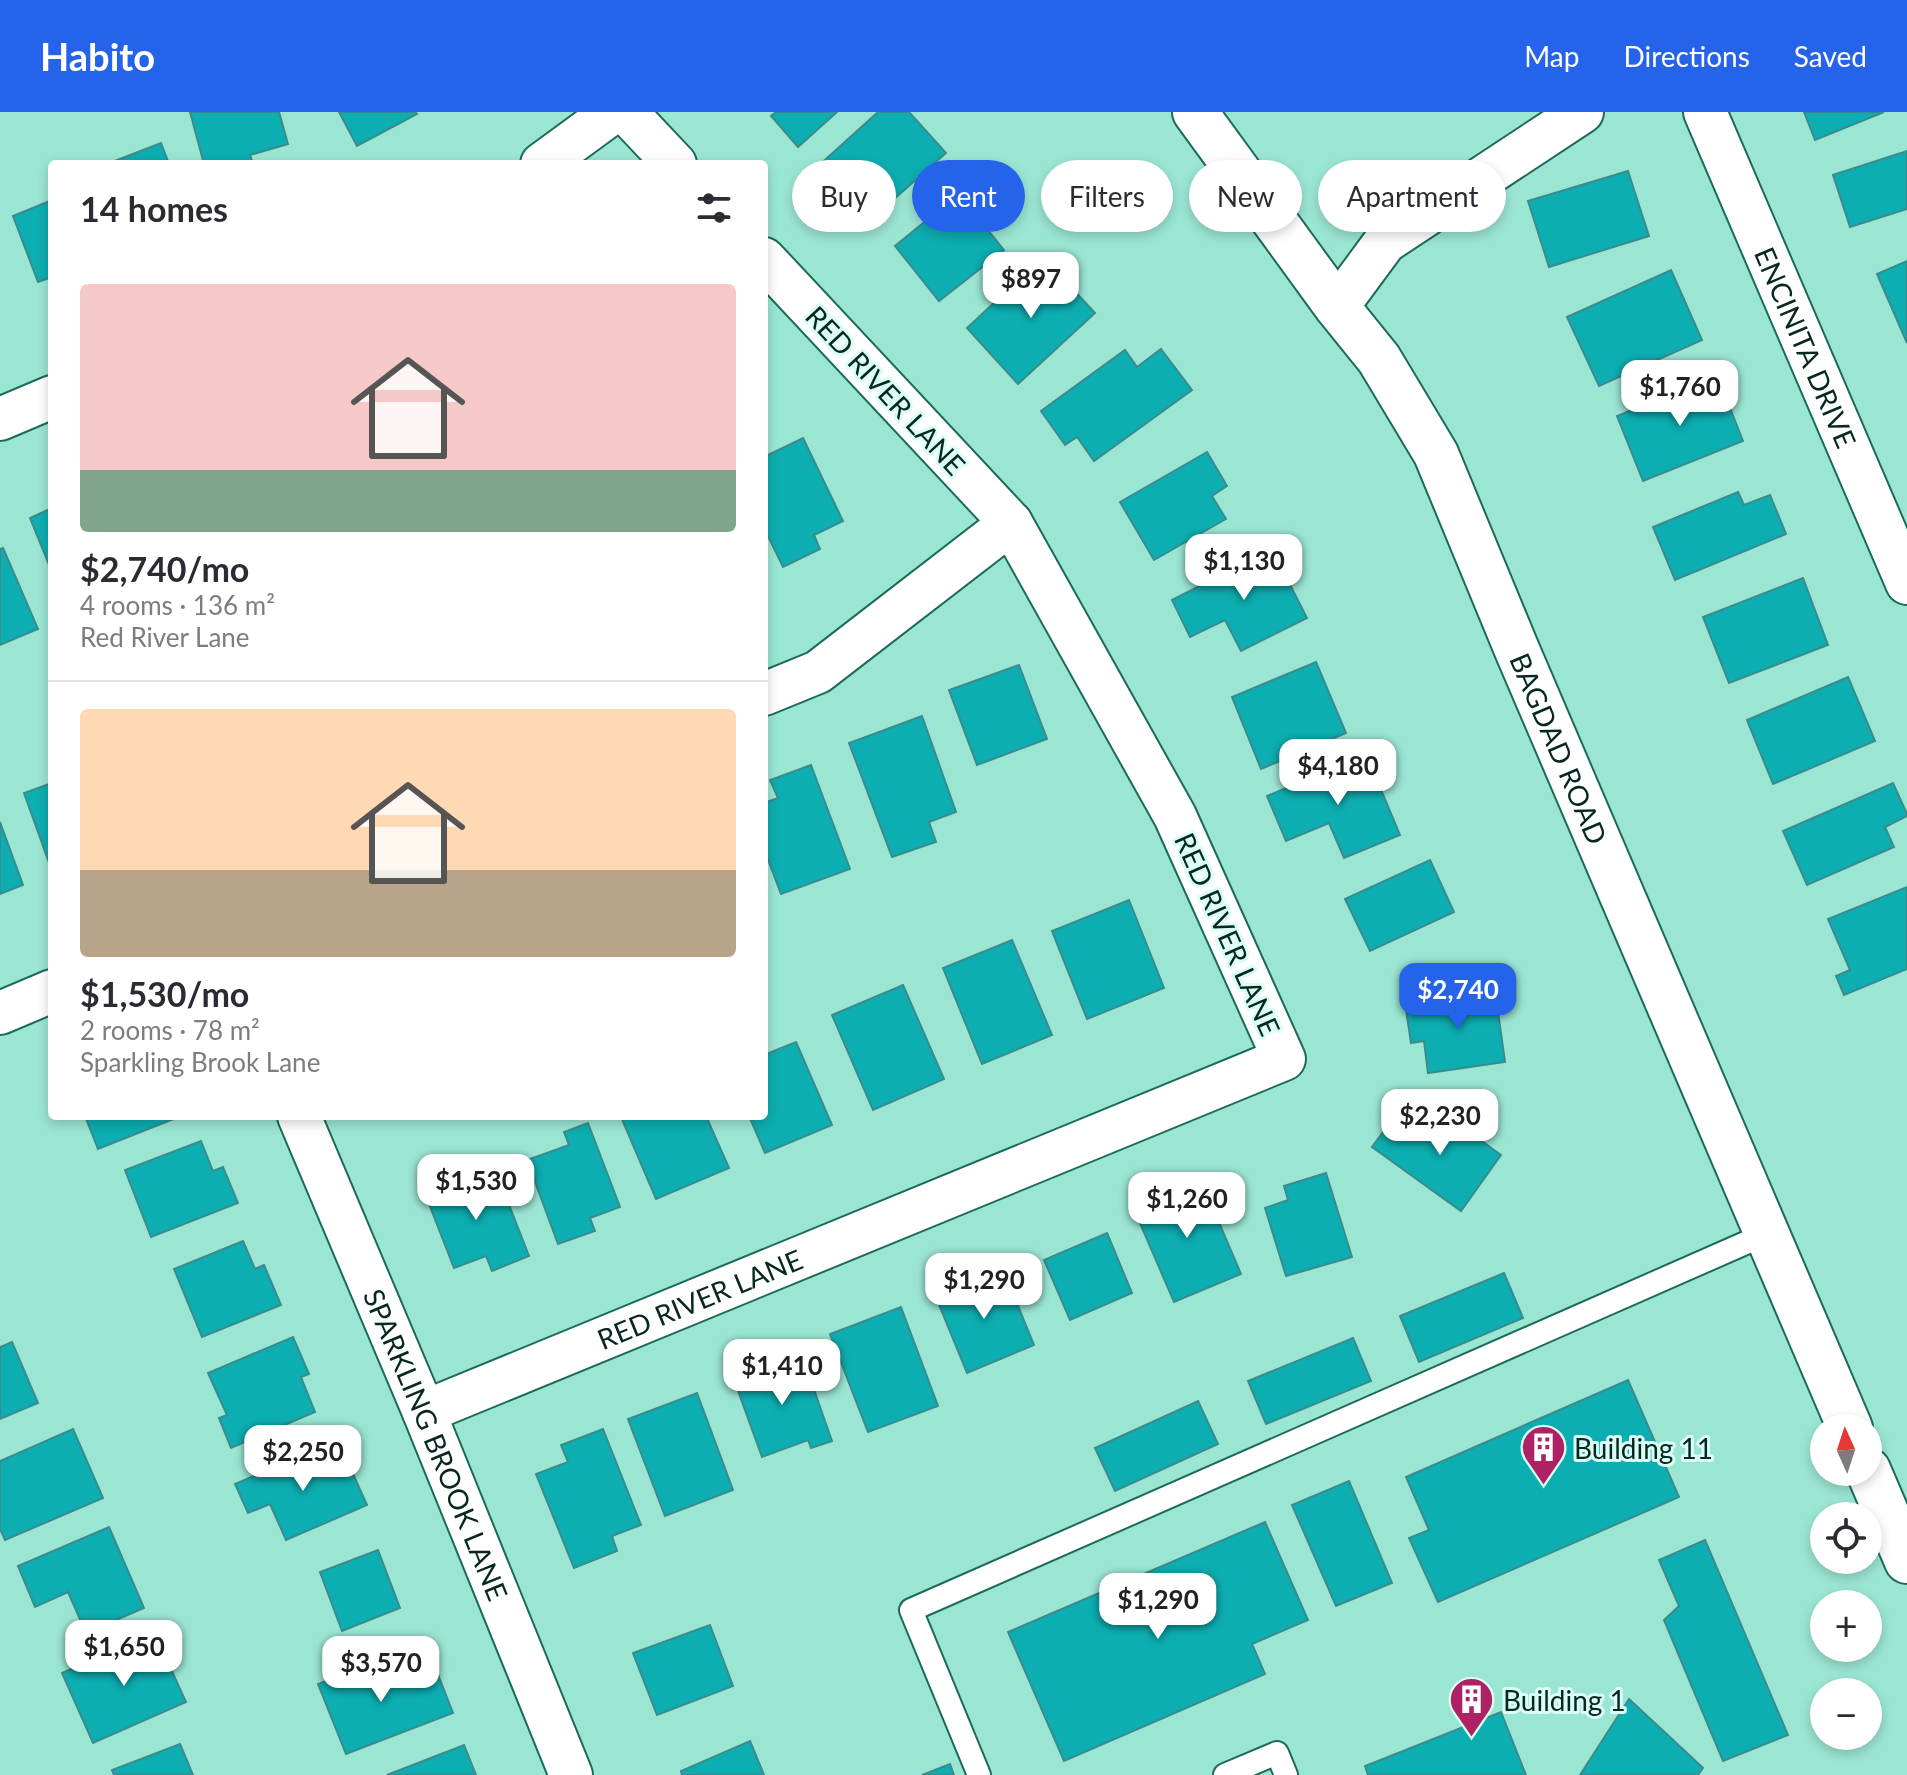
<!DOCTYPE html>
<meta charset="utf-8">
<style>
:root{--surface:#fff;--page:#f2f2f3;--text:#2b2b33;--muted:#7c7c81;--line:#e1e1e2;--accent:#2563eb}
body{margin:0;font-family:Lato,sans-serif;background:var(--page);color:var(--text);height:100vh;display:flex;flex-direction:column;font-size:30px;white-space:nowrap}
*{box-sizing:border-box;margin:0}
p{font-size:26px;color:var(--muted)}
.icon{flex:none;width:44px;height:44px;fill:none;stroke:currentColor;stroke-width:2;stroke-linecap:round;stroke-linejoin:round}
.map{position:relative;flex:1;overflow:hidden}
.sheet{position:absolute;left:48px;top:48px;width:720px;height:960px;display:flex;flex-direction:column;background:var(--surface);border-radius:8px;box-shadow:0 4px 12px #0003}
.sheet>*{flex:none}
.banner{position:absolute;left:792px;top:48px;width:760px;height:72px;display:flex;gap:16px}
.needle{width:52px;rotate:357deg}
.buttons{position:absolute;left:1810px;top:1302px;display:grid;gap:16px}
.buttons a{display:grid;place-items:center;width:72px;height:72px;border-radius:50%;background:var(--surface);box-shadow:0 4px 12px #0003;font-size:40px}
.price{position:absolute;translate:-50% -68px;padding:0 18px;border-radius:16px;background:#fff;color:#222;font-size:26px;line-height:52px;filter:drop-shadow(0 2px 4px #0008)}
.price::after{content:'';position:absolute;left:50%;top:48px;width:24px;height:18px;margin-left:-12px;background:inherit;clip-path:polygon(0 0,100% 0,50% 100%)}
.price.current{background:var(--accent);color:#fff}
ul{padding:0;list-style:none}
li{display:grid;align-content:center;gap:16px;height:424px;padding:0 32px}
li+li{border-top:2px solid var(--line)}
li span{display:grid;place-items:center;height:248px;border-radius:8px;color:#555}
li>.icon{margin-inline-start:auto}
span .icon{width:144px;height:144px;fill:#fffc;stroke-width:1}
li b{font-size:34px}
h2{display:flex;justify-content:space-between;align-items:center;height:96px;padding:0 32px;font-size:34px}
.tag{padding:0 28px;border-radius:36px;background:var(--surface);box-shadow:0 4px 12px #0003;font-size:28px;line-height:72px}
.tag.current{background:var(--accent);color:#fff}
header{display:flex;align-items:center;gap:48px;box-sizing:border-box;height:112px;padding:0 40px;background:var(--accent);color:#fff}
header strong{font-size:38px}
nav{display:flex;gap:44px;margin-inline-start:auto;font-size:28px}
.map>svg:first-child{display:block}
.building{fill:#0daeb1;stroke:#3a8b8d;stroke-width:2}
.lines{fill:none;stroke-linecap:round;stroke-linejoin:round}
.service-casing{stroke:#1b6a5c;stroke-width:26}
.minor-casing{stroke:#1b6a5c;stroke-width:46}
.tertiary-casing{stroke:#1b6a5c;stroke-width:48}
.service{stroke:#fff;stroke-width:22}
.minor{stroke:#fff;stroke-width:42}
.tertiary{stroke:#fff;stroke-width:44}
.labels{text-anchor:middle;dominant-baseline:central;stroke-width:6;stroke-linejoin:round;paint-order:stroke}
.street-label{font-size:28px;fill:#072721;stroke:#dafef5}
.poi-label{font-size:28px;fill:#072721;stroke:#dafef5;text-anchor:start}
</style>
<header>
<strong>Habito</strong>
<nav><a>Map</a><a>Directions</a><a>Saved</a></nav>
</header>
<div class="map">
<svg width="1907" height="1663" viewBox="0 0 1907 1663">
<rect width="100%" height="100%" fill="#9be6d3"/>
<g class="building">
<path d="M190 0H279L288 32 250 43 253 52H204Z"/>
<path d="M339 0H415L417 2 357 34Z"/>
<path d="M776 0H837L798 35 771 4Z"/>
<path d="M878 0H909L946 41 866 112 817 55Z"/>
<path d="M1804 0H1884L1815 28Z"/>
<path d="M161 31 169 52H107Z"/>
<path d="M1907 39V97L1850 115 1833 63Z"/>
<path d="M1628 59 1649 124 1549 155 1528 89Z"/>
<path d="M959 82 1004 138 939 189 895 134Z"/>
<path d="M52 88V165L38 170 13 104Z"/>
<path d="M1043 145 1095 201 1018 272 967 216Z"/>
<path d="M1907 149V231L1877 162Z"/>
<path d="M1671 158 1702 228 1599 274 1567 205Z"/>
<path d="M1161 237 1192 278 1094 349 1077 325 1065 333 1041 299 1125 238 1137 255Z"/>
<path d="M1717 263 1743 329 1643 369 1617 304Z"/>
<path d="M803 326 843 409 814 423 820 437 783 455 764 416V345Z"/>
<path d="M1207 340 1227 374 1212 384 1226 407 1154 448 1120 390Z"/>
<path d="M1738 380 1744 393 1770 383 1786 422 1675 468 1653 415Z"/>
<path d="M52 396V460L30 406Z"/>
<path d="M3 436 38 517 0 533V437Z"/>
<path d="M1272 437 1307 506 1241 539 1225 508 1190 525 1172 488Z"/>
<path d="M1803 466 1828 533 1729 571 1703 505Z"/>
<path d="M1316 550 1346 621 1261 657 1232 585Z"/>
<path d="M1019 553 1047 627 977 653 949 578Z"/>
<path d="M1848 565 1875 629 1773 672 1747 608Z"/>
<path d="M922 604 956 700 929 710 936 730 892 745 849 631Z"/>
<path d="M1366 642 1400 723 1344 746 1329 711 1286 729 1267 684Z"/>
<path d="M811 653 850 757 781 782 764 737V691L778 686 770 668Z"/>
<path d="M52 671V759L24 681Z"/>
<path d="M1893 671 1907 702V704L1885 715 1894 735 1807 773 1783 719Z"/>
<path d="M0 710 23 773 0 782Z"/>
<path d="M1430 748 1454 800 1370 839 1345 787Z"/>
<path d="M1907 775V857L1844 883 1836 864 1850 858 1828 807Z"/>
<path d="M1129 788 1164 876 1087 907 1052 819Z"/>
<path d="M1012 828 1052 923 982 952 943 856Z"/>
<path d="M903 873 944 967 873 998 832 903Z"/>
<path d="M1495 878 1505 950 1428 961 1424 929 1411 931 1405 891Z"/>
<path d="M796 930 832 1013 765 1041 749 1004H764V943Z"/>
<path d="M1440 999 1501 1043 1461 1099 1372 1035 1393 1006 1421 1025Z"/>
<path d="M85 1004H181L98 1037Z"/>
<path d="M706 1004 729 1056 656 1087 621 1005Z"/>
<path d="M588 1011 620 1095 590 1106 595 1119 558 1132 527 1048 569 1033 564 1020Z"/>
<path d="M201 1029 213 1059 223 1055 238 1091 151 1125 125 1058Z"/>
<path d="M1326 1061 1352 1145 1286 1164 1265 1096 1288 1088 1284 1074Z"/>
<path d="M497 1062 529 1144 492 1159 486 1144 454 1156 422 1074 446 1065 452 1079Z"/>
<path d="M1200 1066 1241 1162 1174 1190 1133 1095Z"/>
<path d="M1107 1121 1132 1181 1070 1208 1044 1148Z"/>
<path d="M243 1129 255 1157 264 1153 281 1193 202 1225 174 1157Z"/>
<path d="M1504 1161 1523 1206 1419 1250 1400 1204Z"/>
<path d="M1005 1162 1034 1233 967 1261 933 1178 964 1166 968 1177Z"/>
<path d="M901 1195 938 1294 868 1320 830 1222Z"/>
<path d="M293 1225 309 1262 301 1265 315 1300 231 1336 219 1306 227 1303 208 1261Z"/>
<path d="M1353 1226 1371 1269 1266 1312 1248 1269Z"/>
<path d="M12 1230 38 1291 0 1307V1235Z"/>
<path d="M803 1246 832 1329 811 1336 808 1328 762 1345 732 1262 765 1250 767 1258Z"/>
<path d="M1628 1268 1679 1385 1438 1490 1409 1426 1429 1418 1406 1365Z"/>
<path d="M697 1281 733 1378 665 1404 628 1307Z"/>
<path d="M1198 1289 1218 1332 1115 1379 1095 1336Z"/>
<path d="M73 1317 103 1386 5 1428 0 1417V1349Z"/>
<path d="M603 1317 641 1413 612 1424 617 1439 574 1456 536 1362 568 1350 561 1333Z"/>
<path d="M319 1336 331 1363 350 1355 367 1393 286 1428 270 1392 248 1401 235 1372Z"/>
<path d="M1349 1369 1392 1471 1336 1494 1292 1393Z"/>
<path d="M1265 1410 1308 1508 1252 1532 1265 1562 1064 1649 1008 1520Z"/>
<path d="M109 1415 144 1496 86 1521 68 1480 35 1495 18 1454Z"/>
<path d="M1705 1428 1788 1623 1723 1649 1664 1508 1679 1494 1659 1448Z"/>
<path d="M378 1438 400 1496 342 1519 320 1460Z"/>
<path d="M710 1513 733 1574 657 1603 633 1541Z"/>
<path d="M154 1520 186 1590 93 1631 62 1561Z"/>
<path d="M386 1546 397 1574 437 1560 453 1601 346 1642 318 1572Z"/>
<path d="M1629 1587 1703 1656 1698 1663H1580Z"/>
<path d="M1501 1600 1526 1663H1368L1365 1654Z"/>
<path d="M750 1629 764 1663H682L681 1659Z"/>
<path d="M180 1632 193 1663H114L112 1658Z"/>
<path d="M464 1633 476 1663H387Z"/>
<path d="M950 1652 954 1663H922Z"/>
</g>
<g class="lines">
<defs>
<g id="service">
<path d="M979 1663 911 1498 1766 1122"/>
<path d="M1225 1663 1277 1641 1286 1663"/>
</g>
<g id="minor">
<path d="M626 0 675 52"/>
<path id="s1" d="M1705 0 1907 471"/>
<path d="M542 52 613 0"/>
<path d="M1337 195 1385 130 1582 0"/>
<path d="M0 307 52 285"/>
<path d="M764 582 818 560 1011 411"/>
<path d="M0 901 52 879"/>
<path id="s2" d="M299 1004 424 1300 571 1663"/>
<path id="s3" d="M424 1300 1284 947 1175 704 1011 411 764 147"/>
</g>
<g id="tertiary">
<path id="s4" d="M1195 0 1337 195 1379 247 1436 342 1517 538 1850 1316"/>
<path d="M1868 1358 1907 1449"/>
</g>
</defs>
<use href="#service" class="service-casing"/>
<use href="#minor" class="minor-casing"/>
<use href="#tertiary" class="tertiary-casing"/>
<use href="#service" class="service"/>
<use href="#minor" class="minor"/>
<use href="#tertiary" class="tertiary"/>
</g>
<defs>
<symbol id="building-pin" viewBox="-11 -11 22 30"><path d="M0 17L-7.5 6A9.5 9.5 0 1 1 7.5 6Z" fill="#ac2264" stroke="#dafef5"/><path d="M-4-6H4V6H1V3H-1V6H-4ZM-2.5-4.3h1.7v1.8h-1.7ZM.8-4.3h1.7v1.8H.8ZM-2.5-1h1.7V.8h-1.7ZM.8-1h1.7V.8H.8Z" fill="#fff"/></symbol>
</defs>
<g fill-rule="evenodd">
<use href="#building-pin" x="1518" y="1310" width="51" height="69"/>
<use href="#building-pin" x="1446" y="1562" width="51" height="69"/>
</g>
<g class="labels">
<g class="street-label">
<text stroke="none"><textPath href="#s1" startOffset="256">ENCINITA DRIVE</textPath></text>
<text transform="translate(886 278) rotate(47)">RED RIVER LANE</text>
<text stroke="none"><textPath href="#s4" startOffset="738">BAGDAD ROAD</textPath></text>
<text transform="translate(1228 822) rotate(66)">RED RIVER LANE</text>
<text stroke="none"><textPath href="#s3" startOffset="298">RED RIVER LANE</textPath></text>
<text stroke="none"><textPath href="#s2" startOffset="356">SPARKLING BROOK LANE</textPath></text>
</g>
<g class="poi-label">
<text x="1574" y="1336">Building 11</text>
<text x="1503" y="1588">Building 1</text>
</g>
</g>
</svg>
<div class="buttons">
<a><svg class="needle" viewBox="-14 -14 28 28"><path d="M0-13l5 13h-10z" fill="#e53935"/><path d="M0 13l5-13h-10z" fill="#7c7c81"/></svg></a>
<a><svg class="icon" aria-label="locate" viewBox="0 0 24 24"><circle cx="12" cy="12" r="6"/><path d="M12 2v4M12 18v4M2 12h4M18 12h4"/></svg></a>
<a>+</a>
<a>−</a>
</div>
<b class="price" style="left:1031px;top:208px">$897</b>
<b class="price" style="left:1680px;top:316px">$1,760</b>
<b class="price" style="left:1244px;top:490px">$1,130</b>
<b class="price" style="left:1338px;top:695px">$4,180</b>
<b class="price current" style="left:1458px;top:919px">$2,740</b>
<b class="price" style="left:1440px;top:1045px">$2,230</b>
<b class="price" style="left:476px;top:1110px">$1,530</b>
<b class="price" style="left:1187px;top:1128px">$1,260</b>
<b class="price" style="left:984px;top:1209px">$1,290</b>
<b class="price" style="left:782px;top:1295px">$1,410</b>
<b class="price" style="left:303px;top:1381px">$2,250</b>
<b class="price" style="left:1158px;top:1529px">$1,290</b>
<b class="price" style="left:124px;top:1576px">$1,650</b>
<b class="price" style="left:381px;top:1592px">$3,570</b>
<div class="banner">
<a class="tag">Buy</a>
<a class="tag current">Rent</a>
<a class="tag">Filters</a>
<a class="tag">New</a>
<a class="tag">Apartment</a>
</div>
<section class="sheet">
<h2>14 homes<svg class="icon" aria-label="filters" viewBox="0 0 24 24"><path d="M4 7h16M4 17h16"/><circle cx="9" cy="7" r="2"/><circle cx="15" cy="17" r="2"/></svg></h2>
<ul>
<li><span style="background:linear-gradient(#f6c9c9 75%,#7fa58c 0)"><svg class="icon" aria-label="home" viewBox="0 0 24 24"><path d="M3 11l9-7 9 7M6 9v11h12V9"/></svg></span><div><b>$2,740/mo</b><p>4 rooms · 136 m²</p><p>Red River Lane</p></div></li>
<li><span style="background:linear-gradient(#ffd9b3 65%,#b9a48a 0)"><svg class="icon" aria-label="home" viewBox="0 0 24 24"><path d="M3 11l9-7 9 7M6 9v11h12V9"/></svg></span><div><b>$1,530/mo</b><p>2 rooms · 78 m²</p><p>Sparkling Brook Lane</p></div></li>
</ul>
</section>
</div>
